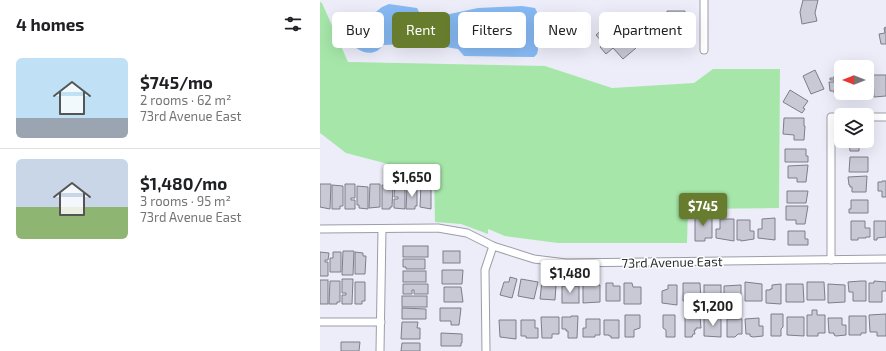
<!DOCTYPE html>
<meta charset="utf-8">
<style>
:root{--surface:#fff;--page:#f2f2f2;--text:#202124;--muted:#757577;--line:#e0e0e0;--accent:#677c2c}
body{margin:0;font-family:"Exo 2",sans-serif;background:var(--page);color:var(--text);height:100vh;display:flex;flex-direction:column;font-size:15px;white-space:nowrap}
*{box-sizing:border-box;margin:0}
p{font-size:13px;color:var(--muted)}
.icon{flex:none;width:22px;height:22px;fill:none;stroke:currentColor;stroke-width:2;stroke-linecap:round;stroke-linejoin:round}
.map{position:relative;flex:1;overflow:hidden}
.details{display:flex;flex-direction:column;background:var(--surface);width:320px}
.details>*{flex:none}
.banner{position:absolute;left:12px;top:12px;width:380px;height:36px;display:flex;gap:8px}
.needle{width:26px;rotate:270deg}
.controls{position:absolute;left:514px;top:60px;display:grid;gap:8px}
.controls a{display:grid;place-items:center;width:40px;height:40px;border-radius:6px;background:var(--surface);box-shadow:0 4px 16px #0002;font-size:20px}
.price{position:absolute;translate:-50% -34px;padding:0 9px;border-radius:4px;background:#fff;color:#222;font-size:13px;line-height:26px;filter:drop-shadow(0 1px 2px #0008)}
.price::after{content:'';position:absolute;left:50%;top:24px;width:12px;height:9px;margin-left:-6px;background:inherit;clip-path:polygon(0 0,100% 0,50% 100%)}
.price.selected{background:var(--accent);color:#fff}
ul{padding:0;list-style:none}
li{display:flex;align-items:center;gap:12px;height:100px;padding:0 16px}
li+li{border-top:1px solid var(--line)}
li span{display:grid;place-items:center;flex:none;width:112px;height:80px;border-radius:6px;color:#555}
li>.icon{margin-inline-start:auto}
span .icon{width:48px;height:48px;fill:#fffc;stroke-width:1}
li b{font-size:17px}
h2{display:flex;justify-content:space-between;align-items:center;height:48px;padding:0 16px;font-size:17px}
.chip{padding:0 14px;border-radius:6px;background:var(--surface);box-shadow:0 4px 16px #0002;font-size:14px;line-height:36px}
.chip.selected{background:var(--accent);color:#fff}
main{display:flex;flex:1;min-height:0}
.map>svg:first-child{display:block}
.green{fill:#a6e7a9}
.water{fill:#87baf4}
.building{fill:#c8c9d5;stroke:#7d7e88}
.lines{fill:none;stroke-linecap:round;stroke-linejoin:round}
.street-casing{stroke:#9c9da8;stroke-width:9}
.street{stroke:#fff;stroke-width:7}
.labels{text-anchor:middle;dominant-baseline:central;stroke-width:3;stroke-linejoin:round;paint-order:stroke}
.street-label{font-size:13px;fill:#2f2f33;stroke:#fff}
</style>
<main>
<section class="details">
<h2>4 homes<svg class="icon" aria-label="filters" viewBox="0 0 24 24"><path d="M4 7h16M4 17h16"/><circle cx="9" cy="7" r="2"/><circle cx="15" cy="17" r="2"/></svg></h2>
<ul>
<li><span style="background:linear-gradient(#bfe0f5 75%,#9aa5b1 0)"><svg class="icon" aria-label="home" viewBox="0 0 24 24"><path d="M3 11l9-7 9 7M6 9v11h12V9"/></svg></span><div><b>$745/mo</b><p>2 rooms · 62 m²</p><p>73rd Avenue East</p></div></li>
<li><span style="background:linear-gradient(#c9d6e8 60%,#8fb573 0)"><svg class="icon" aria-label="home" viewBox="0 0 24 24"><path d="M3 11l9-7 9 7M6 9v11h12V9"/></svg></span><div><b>$1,480/mo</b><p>3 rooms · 95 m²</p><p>73rd Avenue East</p></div></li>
</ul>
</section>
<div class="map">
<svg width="566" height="351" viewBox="0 0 566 351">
<rect width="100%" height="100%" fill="#ecedf9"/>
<path class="green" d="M0 2 2 3 28 62 225 66 292 88 374 83 393 69H460L459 208 368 209 367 243H238L185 236 168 229V234L141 224 115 222 114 176 26 153 0 133Z"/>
<g class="water">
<path d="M69 4 97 8C102 15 101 29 100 37L92 44H89L63 45C53 60 35 51 27 38L28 26 30 23 46 20 62 7Z"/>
<path d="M202 6 215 8 217 12 218 50 217 54 214 57 144 56 138 49 126 47 120 37V21L125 15 158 8Z"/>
</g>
<g class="building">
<path d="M483 0H498L495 13 497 21 482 24 480 12Z"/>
<path d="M347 11H365V34H355V30H347Z"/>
<path d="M292 21 316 48 303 59 293 48 286 54 280 47 284 44 276 35Z"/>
<path d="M566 27V44H561L559 34 565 33 564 28Z"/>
<path d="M495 70 504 89 491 94 483 76Z"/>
<path d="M553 75H566V96L554 97Z"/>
<path d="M514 76H521V93H529V95L514 93V91H510L509 82H514V80H510V78H514Z"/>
<path d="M547 76H550V95H546L544 97 533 95V93H547Z"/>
<path d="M470 90 488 101 483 108 485 109 482 113 463 102Z"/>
<path d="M464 118H484V126H485L484 140H474V135L463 134Z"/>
<path d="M547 134H550V147H539V151H530L529 141H547Z"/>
<path d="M465 149H486V156H488V162H465Z"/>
<path d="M530 157H548V172H529Z"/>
<path d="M488 165 486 182H477V178H468V166Z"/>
<path d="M547 176 546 192H532V187H530V185H529L528 177Z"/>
<path d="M562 181H566V197H562V191H558V182H562Z"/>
<path d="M75 183H85V209L74 208V199H78V197H74Z"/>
<path d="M0 184H11L10 209 0 207Z"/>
<path d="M25 184H35V198H31V200H35V209H25Z"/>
<path d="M50 184H60V207L49 208Z"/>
<path d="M101 184H111V209L100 207Z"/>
<path d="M12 185 23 186V206H20V209H12Z"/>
<path d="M62 185 73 186 72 207H70V209H62Z"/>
<path d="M37 186 48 187V209L39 208V205H37Z"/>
<path d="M87 187H97V206H95V209H86Z"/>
<path d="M467 191H488L486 203H467Z"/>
<path d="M531 200H548V213H529V209H531Z"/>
<path d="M466 206H488L485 224H476V220H466Z"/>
<path d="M375 214H392V238H385V241H375Z"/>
<path d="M455 218V240L438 238V229H442V219Z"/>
<path d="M400 219H414V241L396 238V229H400Z"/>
<path d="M417 220H430V231H434V239L421 241V240H417Z"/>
<path d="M531 221H545V228H550V237H546V238H538V240H531Z"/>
<path d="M554 221H566V237L557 238V240H554Z"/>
<path d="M468 231H485V239H488V245H468Z"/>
<rect x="83" y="246" width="25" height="11"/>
<path d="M23 251H34L33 275H22Z"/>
<rect x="123" y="251" width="17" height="12"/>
<path d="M0 252 9 253 8 260H5V262H8V276H0Z"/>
<path d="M13 252H21V272H10V258H13Z"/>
<path d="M35 252 43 253V256H46L45 274H35Z"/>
<path d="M83 259H105V269H86V267H83Z"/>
<path d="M122 270H143L142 284H122Z"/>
<rect x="83" y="271" width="23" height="11"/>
<path d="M190 277 197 279 192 298 180 295 184 282H189Z"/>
<path d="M22 279H33L32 304H22V295H26V293H22Z"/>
<path d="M201 279 218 282 214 299 198 296Z"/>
<rect x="0" y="280" width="8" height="24"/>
<path d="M10 281H20V302H17V304H9Z"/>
<path d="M222 281H231L230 285H236L235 300 220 299Z"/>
<path d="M541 281H546V301H533V292H529L528 282Z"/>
<path d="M554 281 566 282V291H562V302H549V283H554Z"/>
<path d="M35 282H45V301H42V304H35Z"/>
<path d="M425 282 442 284V301H425Z"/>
<path d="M487 282H504L505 300H487Z"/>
<path d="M274 283V285H280V302L263 303V284Z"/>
<path d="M286 283H293V286H300V301H286Z"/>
<path d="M304 283H312L313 287H321V304H304Z"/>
<path d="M363 283H380L381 301H363Z"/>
<path d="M83 284H108V294H94V290H92V294H83Z"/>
<path d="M461 284V304L446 303V290H450V289H452V285Z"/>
<path d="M466 284H483L484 302H466Z"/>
<path d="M508 284 525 285V302L508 303Z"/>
<path d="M348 285H357V305L342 303V291L348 289Z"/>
<rect x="384" y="285" width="17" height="17"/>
<path d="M421 285V303L404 304V286Z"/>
<rect x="242" y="286" width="17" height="17"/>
<path d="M124 287H141L143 302H124Z"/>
<rect x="82" y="296" width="25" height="11"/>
<path d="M82 308 106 309V319H82Z"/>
<path d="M120 308H141L139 325H131V321H120Z"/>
<path d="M492 310H497V315H505V333H498V336H487V315H492Z"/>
<path d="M451 314H463V327L461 329V336H451Z"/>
<path d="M566 314V336H557V332H550L549 315Z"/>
<path d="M305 315H320V328L314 330V337H305Z"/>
<path d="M343 315H355V337H346V330L343 328Z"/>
<path d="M365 315 380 316 381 328H376V330H374L375 334H373L372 337H365Z"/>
<path d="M251 316H258L257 338H248V331H246V329H242V317H251Z"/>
<path d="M529 316H546V333H541V335H529Z"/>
<path d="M221 317H239V334H232V338H222Z"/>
<path d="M467 317H484V336L467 335Z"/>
<path d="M384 318H401V337L384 336Z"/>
<path d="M439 318V326H443V336L433 337 430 336V334H426L425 319Z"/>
<path d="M508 318H522V325H526V335L516 336 514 335V333H509Z"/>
<path d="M266 319H280V335H275V337H263V328H266Z"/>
<path d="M407 319H422V334H418L415 337H407Z"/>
<path d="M179 320H196V339L180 337Z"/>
<path d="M201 320H215V328H218V338H206V336H201Z"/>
<path d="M284 320H299V338H291V336H289V335H284Z"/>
<path d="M82 322H98L97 328H100V339H81Z"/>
<path d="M121 333 142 334V343H141V346H121Z"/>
<path d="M21 342H40L39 351H21Z"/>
<path d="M82 343H100V351H81Z"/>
</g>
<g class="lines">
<defs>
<g id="street">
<path d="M384 50V0"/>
<path d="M547 117H566"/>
<path d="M0 229 118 228 147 233 173 246 214 259 246 263 566 259"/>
<path d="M511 260V117H521"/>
<path d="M0 322H61"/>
<path d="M60 351 62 229"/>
<path d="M166 351 165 270 173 246"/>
</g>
</defs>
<use href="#street" class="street-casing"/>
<use href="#street" class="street"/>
</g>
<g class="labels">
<g class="street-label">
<text transform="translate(352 262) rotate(-1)">73rd Avenue East</text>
</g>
</g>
</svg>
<div class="controls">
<a><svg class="needle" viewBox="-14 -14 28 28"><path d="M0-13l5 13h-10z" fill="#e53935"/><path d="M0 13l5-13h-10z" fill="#757577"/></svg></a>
<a><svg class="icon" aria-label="layers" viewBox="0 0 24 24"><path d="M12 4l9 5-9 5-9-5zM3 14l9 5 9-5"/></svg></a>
</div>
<b class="price" style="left:92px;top:198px">$1,650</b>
<b class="price selected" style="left:383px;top:227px">$745</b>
<b class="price" style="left:250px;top:294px">$1,480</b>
<b class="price" style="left:393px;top:327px">$1,200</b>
<div class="banner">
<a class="chip">Buy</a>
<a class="chip selected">Rent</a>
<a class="chip">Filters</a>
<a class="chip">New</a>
<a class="chip">Apartment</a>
</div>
</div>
</main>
